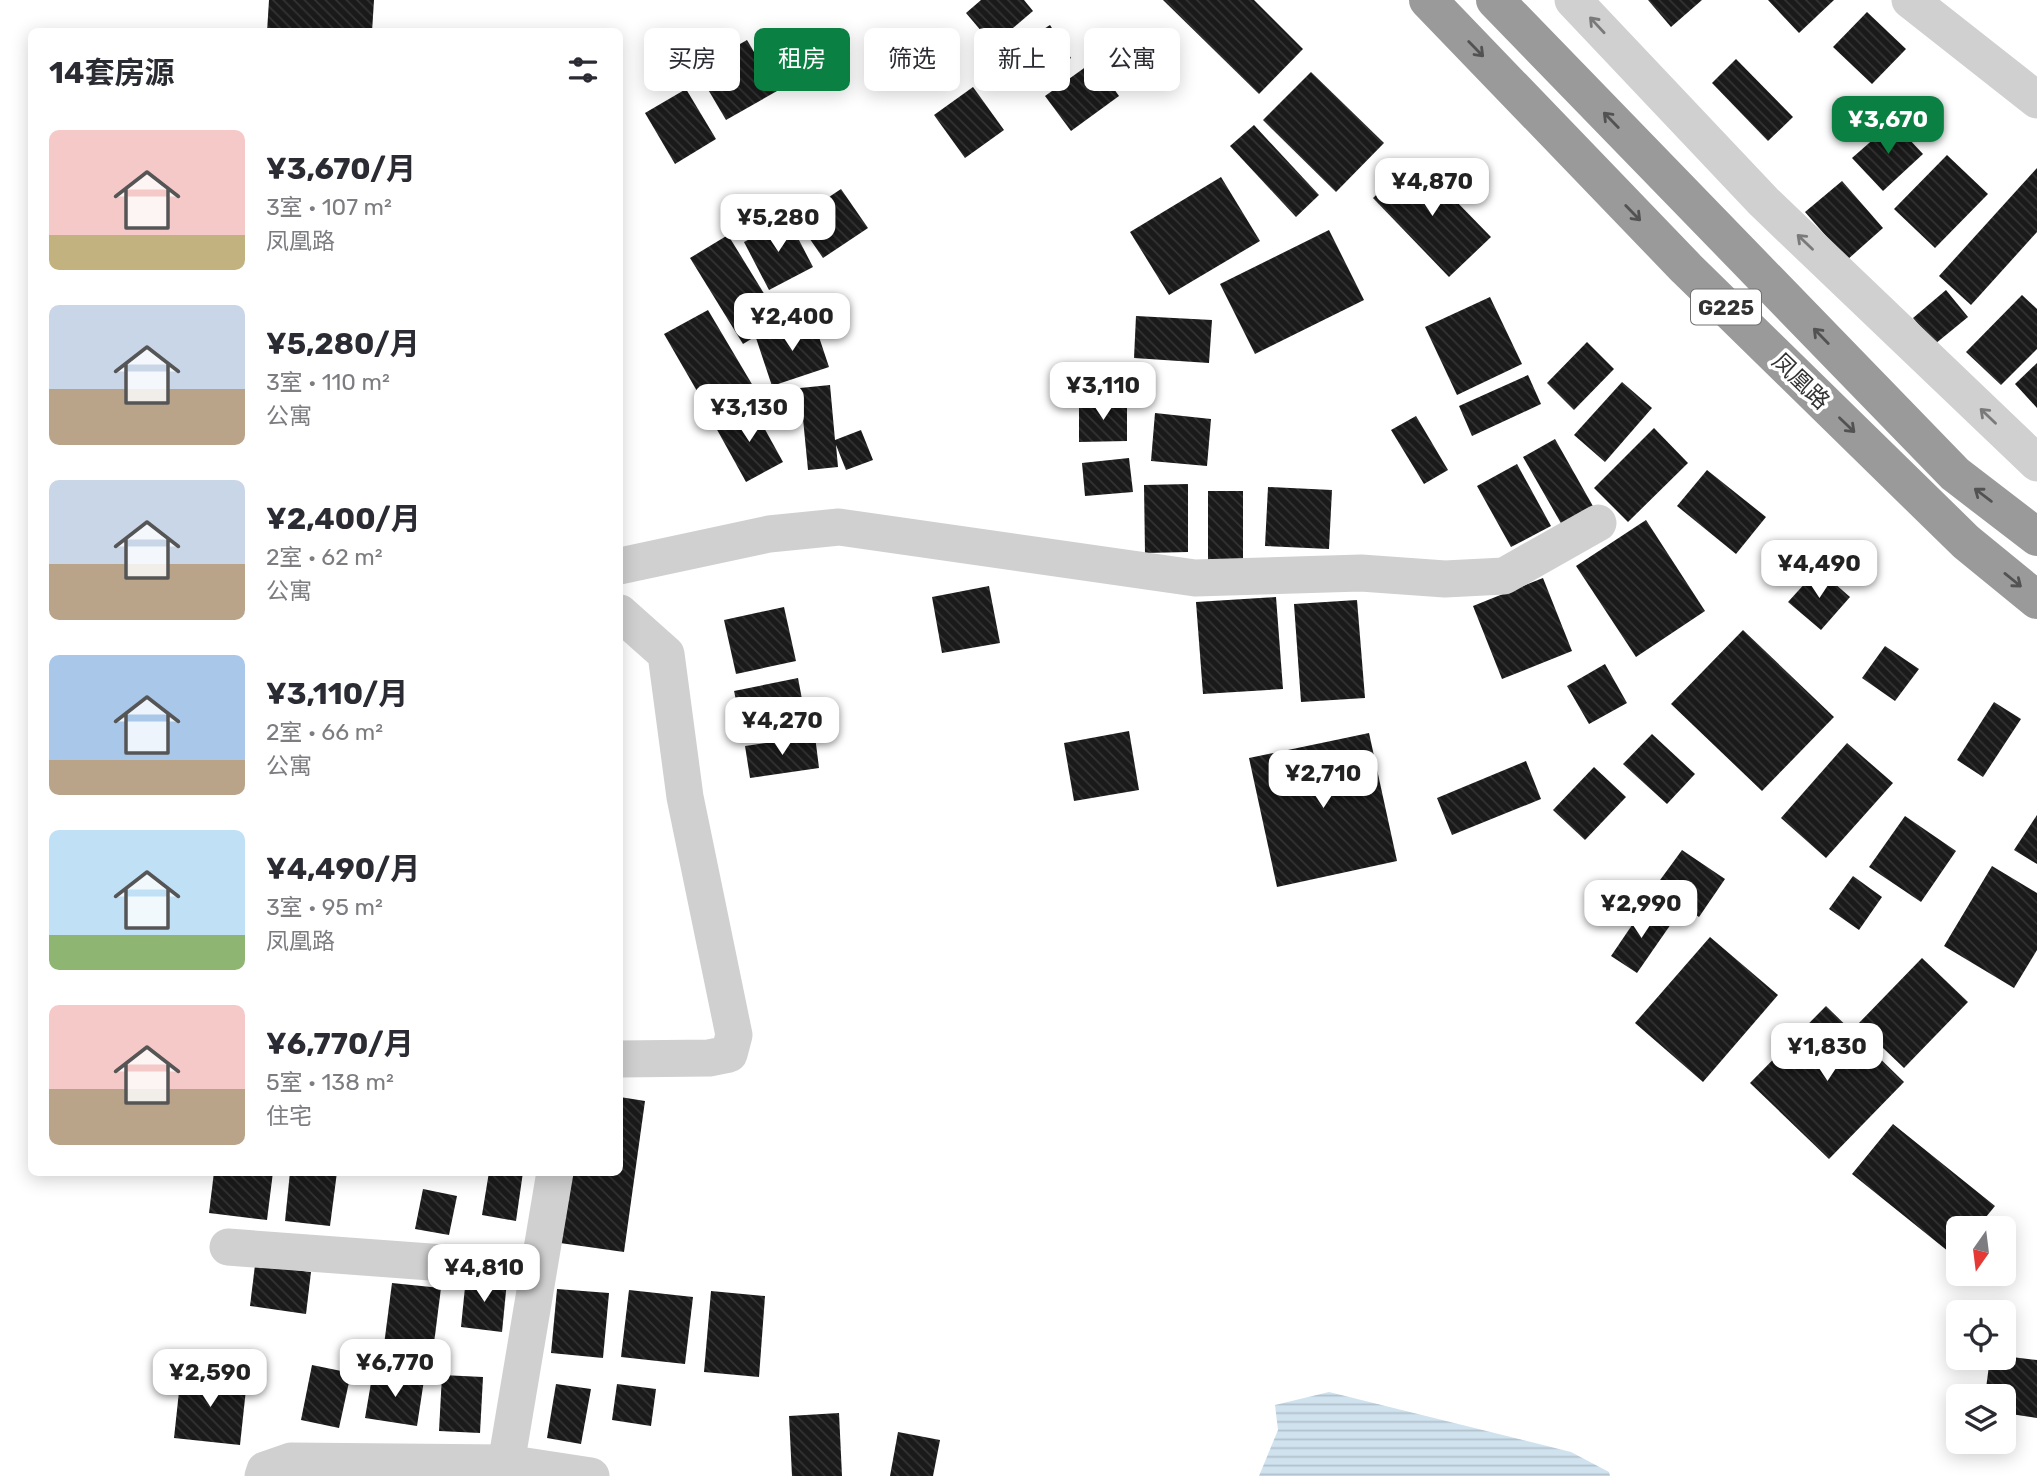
<!DOCTYPE html>
<html lang="zh">
<meta charset="utf-8">
<style>
:root{--surface:#fff;--page:#f7f7f7;--text:#2b2b33;--muted:#7c7c81;--accent:#0b8043}
body{margin:0;font-family:Rubik,"Noto Sans SC",sans-serif;background:var(--page);color:var(--text);height:100vh;display:flex;flex-direction:column;font-size:26px;white-space:nowrap}
*{box-sizing:border-box;margin:0}
p{font-size:23px;color:var(--muted)}
.icon{flex:none;width:38px;height:38px;fill:none;stroke:currentColor;stroke-width:2;stroke-linecap:round;stroke-linejoin:round}
.map{position:relative;flex:1;overflow:hidden}
.side{position:absolute;left:28px;top:28px;width:595px;height:1148px;display:flex;flex-direction:column;background:var(--surface);border-radius:10px;box-shadow:0 4px 18px #0003}
.side>*{flex:none}
.banner{position:absolute;left:644px;top:28px;width:665px;height:63px;display:flex;gap:14px}
.needle{width:46px;rotate:194deg}
.controls{position:absolute;left:1946px;top:1216px;display:grid;gap:14px}
.controls a{display:grid;place-items:center;width:70px;height:70px;border-radius:10px;background:var(--surface);box-shadow:0 4px 18px #0003;font-size:35px}
.price{position:absolute;translate:-50% -60px;padding:0 16px;border-radius:14px;background:#fff;color:#222;font-size:23px;line-height:46px;filter:drop-shadow(0 2px 4px #0008)}
.price::after{content:'';position:absolute;left:50%;top:42px;width:21px;height:16px;margin-left:-10px;background:inherit;clip-path:polygon(0 0,100% 0,50% 100%)}
.price.on{background:var(--accent);color:#fff}
ul{padding:0;list-style:none}
li{display:flex;align-items:center;gap:21px;height:175px;padding:0 21px}
li span{display:grid;place-items:center;flex:none;width:196px;height:140px;border-radius:10px;color:#555}
li>.icon{margin-inline-start:auto}
span .icon{width:84px;height:84px;fill:#fffc;stroke-width:1}
li b{font-size:30px}
h2{display:flex;justify-content:space-between;align-items:center;height:84px;padding:0 21px;font-size:30px}
.tag{padding:0 24px;border-radius:10px;background:var(--surface);box-shadow:0 4px 18px #0003;font-size:24px;line-height:63px}
.tag.on{background:var(--accent);color:#fff}
.map>svg:first-child{display:block}
.water{fill:url(#water-rules)}
.building{fill:url(#building-back-hatch)}
.lines{fill:none;stroke-linecap:round;stroke-linejoin:round}
.minor{stroke:#d0d0d0;stroke-width:37}
.highway{stroke:#9a9a9a;stroke-width:38}
.oneway{stroke:#7a7a7a}
.oneway2{stroke:#525252}
.labels{text-anchor:middle;dominant-baseline:central;stroke-width:7;stroke-linejoin:round;paint-order:stroke}
.shield{fill:#fff;stroke:#707070;stroke-width:2}
.shield-label{font-size:21px;font-weight:bold;fill:#333}
.street-label{font-size:23px;fill:#333;stroke:#fff}
</style>
<div class="map">
<svg width="2037" height="1476" viewBox="0 0 2037 1476">
<defs>
<pattern id="water-rules" width="6" height="5" patternUnits="userSpaceOnUse" patternTransform="scale(1.75)"><rect width="6" height="5" fill="#cfe2ee"/><path d="M0 2.5h6" fill="none" stroke="#b2c2cd"/></pattern>
<pattern id="building-back-hatch" width="6" height="6" patternUnits="userSpaceOnUse" patternTransform="scale(1.75)"><rect width="6" height="6" fill="#1a1a1a"/><path d="M-1 5l2 2M0 0l6 6M5-1l2 2" fill="none" stroke="#333"/></pattern>
</defs>
<rect width="100%" height="100%" fill="#fff"/>
<path class="water" d="M1329 1392 1571 1452 1609 1472 1610 1476H1259L1278 1430 1275 1405Z"/>
<g class="building">
<path d="M269 0H374L372 32H267Z"/>
<path d="M981 0H1024L1033 11 993 45 966 13Z"/>
<path d="M1163 0H1254L1303 49 1259 94Z"/>
<path d="M1648 0H1702L1671 27Z"/>
<path d="M1768 0H1834L1799 33Z"/>
<path d="M1867 12 1906 49 1872 84 1833 47Z"/>
<path d="M1050 25 1071 58 1038 79 1017 46Z"/>
<path d="M747 40 777 91 726 120 696 69Z"/>
<path d="M1736 59 1793 117 1768 141 1712 83Z"/>
<path d="M1094 61 1119 96 1071 131 1045 96Z"/>
<path d="M1311 72 1384 143 1336 192 1263 120Z"/>
<path d="M973 87 1004 130 965 158 934 115Z"/>
<path d="M686 89 716 139 675 164 645 113Z"/>
<path d="M1893 122 1923 154 1883 191 1852 158Z"/>
<path d="M1254 125 1319 195 1296 217 1230 146Z"/>
<path d="M1947 155 1988 194 1935 248 1894 209Z"/>
<path d="M1415 159 1491 237 1449 277 1373 198Z"/>
<path d="M2037 168V232L1971 305 1939 276Z"/>
<path d="M1221 177 1260 241 1169 295 1130 232Z"/>
<path d="M1842 181 1883 228 1847 260 1805 212Z"/>
<path d="M841 189 868 228 823 258 796 219Z"/>
<path d="M788 219 813 267 769 290 744 242Z"/>
<path d="M1329 230 1364 300 1255 354 1220 284Z"/>
<path d="M728 235 781 321 743 344 690 258Z"/>
<path d="M1946 290 1968 317 1935 344 1913 318Z"/>
<path d="M2022 295 2037 309V349L2001 385 1966 352Z"/>
<path d="M1490 297 1522 364 1457 395 1425 327Z"/>
<path d="M708 310 756 391 712 417 664 334Z"/>
<path d="M1136 316 1212 320 1209 363 1134 358Z"/>
<path d="M813 319 829 367 772 386 756 338Z"/>
<path d="M1587 342 1614 369 1574 410 1547 383Z"/>
<path d="M2037 363V408L2015 384Z"/>
<path d="M1528 375 1541 404 1472 436 1459 406Z"/>
<path d="M1622 382 1652 408 1605 462 1574 435Z"/>
<path d="M830 385 835 440 861 430 873 460 846 470 836 445 838 467 808 470 800 388Z"/>
<path d="M1079 403H1127V441L1079 442Z"/>
<path d="M752 406 783 462 746 482 715 426Z"/>
<path d="M1155 413 1211 419 1207 466 1151 461Z"/>
<path d="M1416 416 1448 470 1424 484 1391 430Z"/>
<path d="M1654 428 1688 463 1628 522 1594 488Z"/>
<path d="M1555 439 1594 508 1562 525 1523 457Z"/>
<path d="M1129 458 1133 492 1085 496 1082 463Z"/>
<path d="M1517 464 1551 526 1511 547 1477 486Z"/>
<path d="M1707 470 1766 517 1736 554 1677 506Z"/>
<path d="M1188 484V552L1145 553 1144 485Z"/>
<path d="M1268 487 1332 490 1329 549 1265 546Z"/>
<rect x="1208" y="491" width="35" height="70"/>
<path d="M1646 520 1705 611 1636 657 1576 566Z"/>
<path d="M1818 569 1850 597 1821 630 1788 602Z"/>
<path d="M1543 578 1572 651 1502 679 1473 606Z"/>
<path d="M989 586 1000 643 942 653 932 597Z"/>
<path d="M1276 597 1283 689 1203 694 1196 602Z"/>
<path d="M1357 600 1365 698 1301 702 1294 604Z"/>
<path d="M784 607 796 661 736 674 724 620Z"/>
<path d="M1743 630 1834 717 1762 791 1671 704Z"/>
<path d="M1885 646 1919 669 1895 701 1862 678Z"/>
<path d="M1605 664 1627 703 1589 724 1567 686Z"/>
<path d="M798 678 805 715 742 727 734 691Z"/>
<path d="M1994 702 2021 719 1983 777 1957 760Z"/>
<path d="M1129 731 1139 790 1074 801 1064 743Z"/>
<path d="M1369 733 1397 861 1277 887 1249 758Z"/>
<path d="M1652 734 1695 774 1667 804 1623 764Z"/>
<path d="M815 736 819 768 750 778 745 746Z"/>
<path d="M1847 743 1893 783 1826 858 1781 818Z"/>
<path d="M1526 761 1541 799 1452 835 1437 798Z"/>
<path d="M1594 767 1626 797 1585 840 1553 810Z"/>
<path d="M2037 815V864L2014 850Z"/>
<path d="M1905 816 1956 851 1921 902 1869 867Z"/>
<path d="M1682 850 1725 879 1699 917 1655 887Z"/>
<path d="M1992 866 2037 893V950L2014 988 1944 946Z"/>
<path d="M1853 876 1882 897 1859 930 1829 909Z"/>
<path d="M1645 906 1671 924 1637 973 1611 956Z"/>
<path d="M1710 937 1778 995 1703 1082 1635 1023Z"/>
<path d="M1922 958 1968 1002 1904 1068 1858 1024Z"/>
<path d="M1826 1006 1904 1082 1829 1159 1750 1083Z"/>
<path d="M620 1097 645 1101 624 1252 560 1243 570 1172H620Z"/>
<path d="M1893 1124 1995 1206 1977 1228H1958V1252L1954 1256 1852 1174Z"/>
<path d="M214 1172H273L267 1220 209 1213Z"/>
<path d="M290 1172H337L330 1226 285 1221Z"/>
<path d="M489 1172H523L516 1221 482 1215Z"/>
<path d="M423 1189 457 1196 449 1235 415 1229Z"/>
<path d="M255 1265 311 1272 306 1314 250 1306Z"/>
<path d="M466 1277 507 1281 502 1332 461 1327Z"/>
<path d="M392 1283 441 1288 433 1351 384 1345Z"/>
<path d="M557 1289 609 1293 603 1358 551 1353Z"/>
<path d="M629 1290 693 1297 685 1364 621 1357Z"/>
<path d="M711 1291 765 1296 759 1377 704 1372Z"/>
<path d="M2004 1356 2037 1360V1418L2004 1413V1396H1985L1990 1358H2004Z"/>
<path d="M312 1365 351 1373 339 1428 301 1420Z"/>
<path d="M373 1371 424 1380 417 1426 365 1418Z"/>
<path d="M181 1373 247 1380 240 1445 174 1438Z"/>
<path d="M442 1375 483 1377 480 1433 439 1431Z"/>
<path d="M556 1384 591 1389 581 1444 547 1438Z"/>
<path d="M617 1384 656 1389 651 1426 612 1420Z"/>
<path d="M839 1413 842 1476H792L789 1416Z"/>
<path d="M898 1432 940 1440 933 1476H890Z"/>
</g>
<g class="lines">
<g class="minor">
<path d="M1573 0 1764 202 2037 463"/>
<path d="M1910 0 2037 100"/>
<path d="M620 566 769 534 839 527 1195 578 1361 573 1445 579 1504 576 1598 523"/>
<path d="M620 613 666 654 685 797 734 1035 729 1054 709 1058 620 1059"/>
<path d="M228 1247 538 1270"/>
<path d="M263 1476 265 1470 291 1461 506 1463 591 1476"/>
<path d="M504 1476 555 1172"/>
</g>
<g class="highway">
<path d="M1428 0 1686 268 1966 542 2037 600"/>
<path d="M1495 0 1955 474 2037 537"/>
</g>
</g>
<defs><path id="oneway-shaft" d="M-6 0H5M1.5-3L5.5 0L1.5 3" fill="none" stroke-width="1.6" stroke-linecap="round" stroke-linejoin="round" transform="scale(1.75)"/></defs>
<g class="oneway">
<use href="#oneway-shaft" transform="translate(1597 25) rotate(-133)"/>
<use href="#oneway-shaft" transform="translate(1805 242) rotate(-136)"/>
<use href="#oneway-shaft" transform="translate(1988 416) rotate(-136)"/>
</g>
<g class="oneway2">
<use href="#oneway-shaft" transform="translate(1476 49) rotate(46)"/>
<use href="#oneway-shaft" transform="translate(1611 120) rotate(-134)"/>
<use href="#oneway-shaft" transform="translate(1633 213) rotate(46)"/>
<use href="#oneway-shaft" transform="translate(1821 336) rotate(-134)"/>
<use href="#oneway-shaft" transform="translate(1847 425) rotate(44)"/>
<use href="#oneway-shaft" transform="translate(1983 495) rotate(-143)"/>
<use href="#oneway-shaft" transform="translate(2013 580) rotate(39)"/>
</g>
<g class="labels">
<rect class="shield" x="1691" y="289.5" width="70" height="35" rx="5"/>
<g class="shield-label">
<text x="1726" y="307">G225</text>
</g>
<g class="street-label">
<text transform="translate(1801 381) rotate(44)">凤凰路</text>
</g>
</g>
</svg>
<div class="controls">
<a><svg class="needle" viewBox="-14 -14 28 28"><path d="M0-13l5 13h-10z" fill="#e53935"/><path d="M0 13l5-13h-10z" fill="#7c7c81"/></svg></a>
<a><svg class="icon" aria-label="locate" viewBox="0 0 24 24"><circle cx="12" cy="12" r="6"/><path d="M12 2v4M12 18v4M2 12h4M18 12h4"/></svg></a>
<a><svg class="icon" aria-label="layers" viewBox="0 0 24 24"><path d="M12 4l9 5-9 5-9-5zM3 14l9 5 9-5"/></svg></a>
</div>
<b class="price on" style="left:1888px;top:156px">¥3,670</b>
<b class="price" style="left:1432px;top:218px">¥4,870</b>
<b class="price" style="left:778px;top:254px">¥5,280</b>
<b class="price" style="left:792px;top:353px">¥2,400</b>
<b class="price" style="left:1103px;top:422px">¥3,110</b>
<b class="price" style="left:749px;top:444px">¥3,130</b>
<b class="price" style="left:1819px;top:600px">¥4,490</b>
<b class="price" style="left:782px;top:757px">¥4,270</b>
<b class="price" style="left:1323px;top:810px">¥2,710</b>
<b class="price" style="left:1641px;top:940px">¥2,990</b>
<b class="price" style="left:1827px;top:1083px">¥1,830</b>
<b class="price" style="left:484px;top:1304px">¥4,810</b>
<b class="price" style="left:395px;top:1399px">¥6,770</b>
<b class="price" style="left:210px;top:1409px">¥2,590</b>
<div class="banner">
<a class="tag">买房</a>
<a class="tag on">租房</a>
<a class="tag">筛选</a>
<a class="tag">新上</a>
<a class="tag">公寓</a>
</div>
<section class="side">
<h2>14套房源<svg class="icon" aria-label="filters" viewBox="0 0 24 24"><path d="M4 7h16M4 17h16"/><circle cx="9" cy="7" r="2"/><circle cx="15" cy="17" r="2"/></svg></h2>
<ul>
<li><span style="background:linear-gradient(#f6c9c9 75%,#c2b280 0)"><svg class="icon" aria-label="home" viewBox="0 0 24 24"><path d="M3 11l9-7 9 7M6 9v11h12V9"/></svg></span><div><b>¥3,670/月</b><p>3室 · 107 m²</p><p>凤凰路</p></div></li>
<li><span style="background:linear-gradient(#c9d6e8 60%,#b9a48a 0)"><svg class="icon" aria-label="home" viewBox="0 0 24 24"><path d="M3 11l9-7 9 7M6 9v11h12V9"/></svg></span><div><b>¥5,280/月</b><p>3室 · 110 m²</p><p>公寓</p></div></li>
<li><span style="background:linear-gradient(#c9d6e8 60%,#b9a48a 0)"><svg class="icon" aria-label="home" viewBox="0 0 24 24"><path d="M3 11l9-7 9 7M6 9v11h12V9"/></svg></span><div><b>¥2,400/月</b><p>2室 · 62 m²</p><p>公寓</p></div></li>
<li><span style="background:linear-gradient(#a9c7e8 75%,#b9a48a 0)"><svg class="icon" aria-label="home" viewBox="0 0 24 24"><path d="M3 11l9-7 9 7M6 9v11h12V9"/></svg></span><div><b>¥3,110/月</b><p>2室 · 66 m²</p><p>公寓</p></div></li>
<li><span style="background:linear-gradient(#bfe0f5 75%,#8fb573 0)"><svg class="icon" aria-label="home" viewBox="0 0 24 24"><path d="M3 11l9-7 9 7M6 9v11h12V9"/></svg></span><div><b>¥4,490/月</b><p>3室 · 95 m²</p><p>凤凰路</p></div></li>
<li><span style="background:linear-gradient(#f6c9c9 60%,#b9a48a 0)"><svg class="icon" aria-label="home" viewBox="0 0 24 24"><path d="M3 11l9-7 9 7M6 9v11h12V9"/></svg></span><div><b>¥6,770/月</b><p>5室 · 138 m²</p><p>住宅</p></div></li>
</ul>
</section>
</div>
